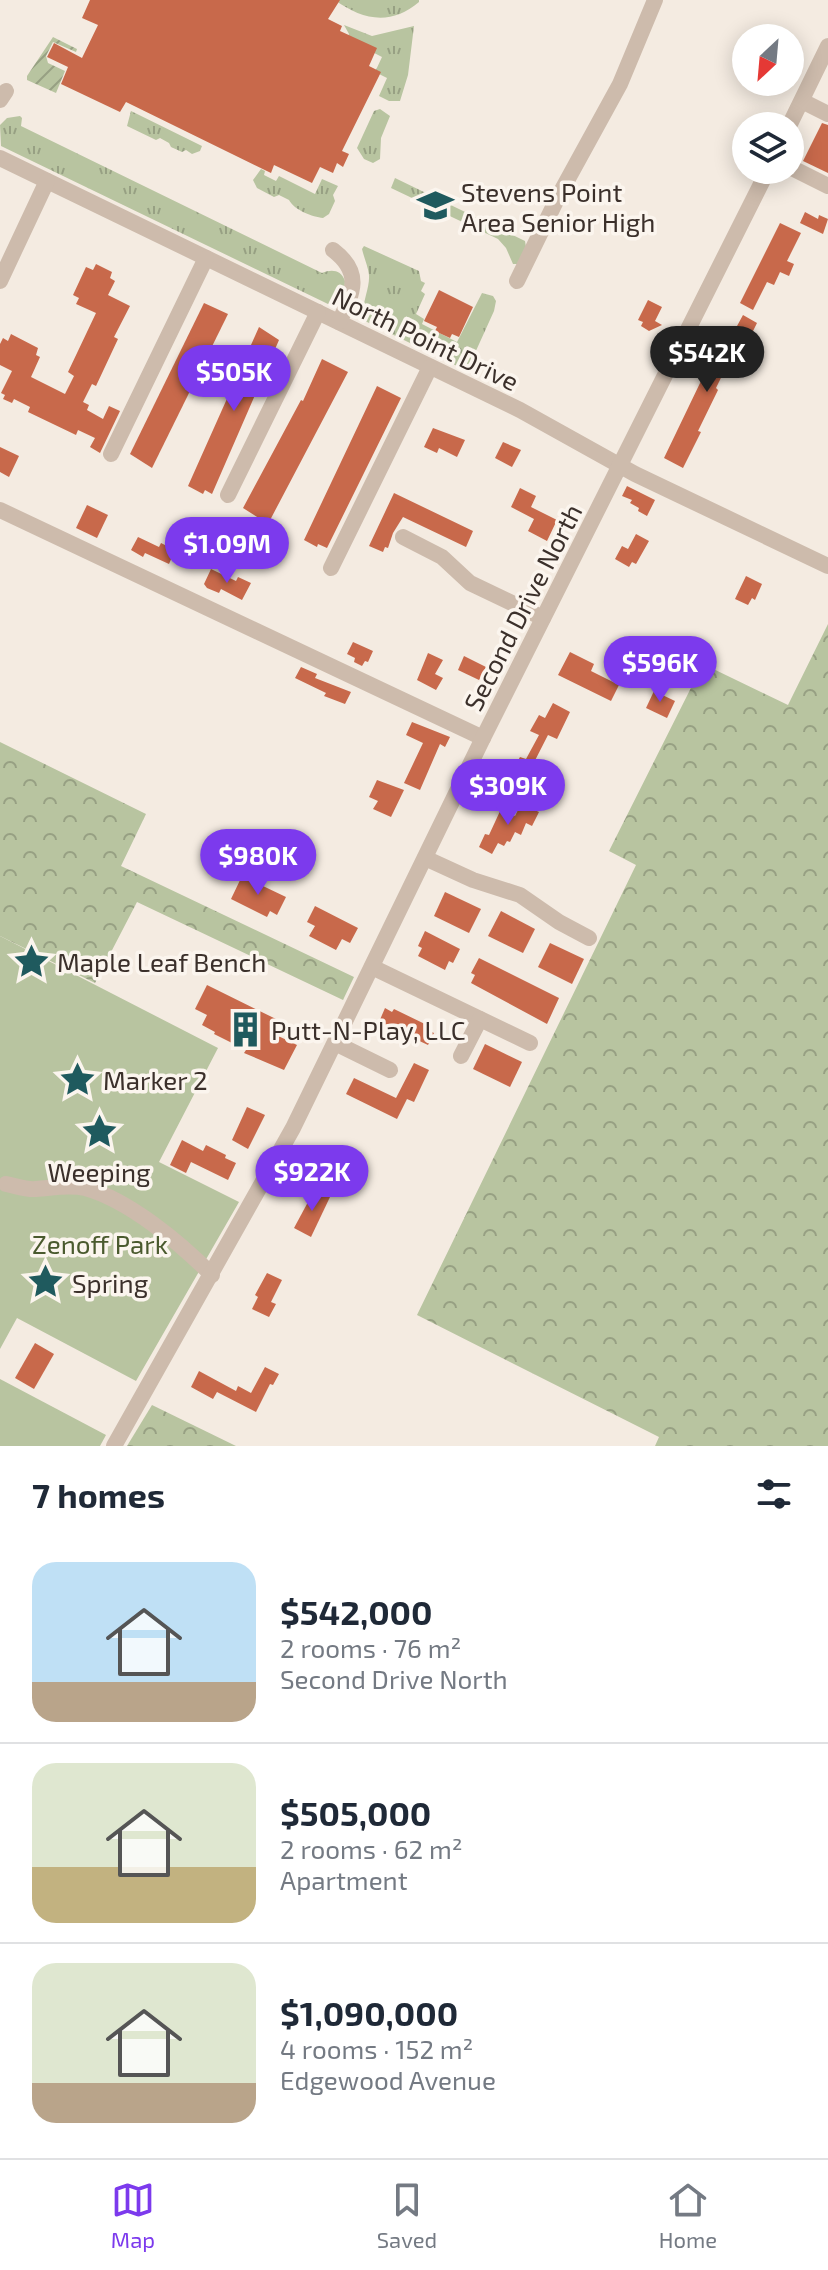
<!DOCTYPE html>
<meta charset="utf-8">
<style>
:root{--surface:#fff;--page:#f2f2f3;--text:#1f2937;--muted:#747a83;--line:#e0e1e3;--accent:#7c3aed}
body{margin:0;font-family:"Exo 2",sans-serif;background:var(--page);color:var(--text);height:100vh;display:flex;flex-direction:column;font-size:30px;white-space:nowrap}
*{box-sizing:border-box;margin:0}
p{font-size:26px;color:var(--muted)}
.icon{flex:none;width:44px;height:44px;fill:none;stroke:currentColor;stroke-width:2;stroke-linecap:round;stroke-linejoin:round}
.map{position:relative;height:1446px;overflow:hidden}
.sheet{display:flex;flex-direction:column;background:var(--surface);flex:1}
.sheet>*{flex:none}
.needle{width:52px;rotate:206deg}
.controls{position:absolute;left:732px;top:24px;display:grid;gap:16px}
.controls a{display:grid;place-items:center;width:72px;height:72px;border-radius:50%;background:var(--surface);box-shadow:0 4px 20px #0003;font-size:40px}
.price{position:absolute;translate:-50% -68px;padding:0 18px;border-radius:28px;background:var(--accent);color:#fff;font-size:26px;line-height:52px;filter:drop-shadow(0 2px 4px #0008)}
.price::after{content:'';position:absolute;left:50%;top:48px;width:24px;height:18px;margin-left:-12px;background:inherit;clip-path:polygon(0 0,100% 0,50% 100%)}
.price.current{background:#222;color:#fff}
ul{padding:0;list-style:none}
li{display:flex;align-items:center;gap:24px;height:200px;padding:0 32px}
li+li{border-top:2px solid var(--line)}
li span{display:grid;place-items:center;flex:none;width:224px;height:160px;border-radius:24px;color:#555}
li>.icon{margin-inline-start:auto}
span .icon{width:96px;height:96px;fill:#fffc;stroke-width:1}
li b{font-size:34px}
h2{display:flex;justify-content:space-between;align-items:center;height:96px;padding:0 32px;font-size:34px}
.tabs{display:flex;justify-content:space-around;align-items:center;height:112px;border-top:2px solid var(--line);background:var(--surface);font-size:22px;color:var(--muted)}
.tabs a{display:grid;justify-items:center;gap:4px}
.tabs .current{color:var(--accent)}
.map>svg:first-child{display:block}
.grass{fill:url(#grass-tufts)}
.forest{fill:url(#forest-crowns)}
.park{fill:#b8c4a0}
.garden{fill:url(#garden-furrows)}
.building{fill:#c8694b}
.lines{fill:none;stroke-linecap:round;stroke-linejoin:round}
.minor{stroke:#cdbbac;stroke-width:16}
.labels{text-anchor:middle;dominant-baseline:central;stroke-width:7;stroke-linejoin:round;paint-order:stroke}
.poi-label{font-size:26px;fill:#3b302b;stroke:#fbf5ee;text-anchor:start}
.street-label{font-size:26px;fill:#3b302b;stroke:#fbf5ee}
.park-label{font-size:26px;fill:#4a5a2e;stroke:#fbf5ee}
</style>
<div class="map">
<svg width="828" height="1446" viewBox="0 0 828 1446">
<defs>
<pattern id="grass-tufts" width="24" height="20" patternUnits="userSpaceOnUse" patternTransform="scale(2)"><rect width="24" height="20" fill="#b8c4a0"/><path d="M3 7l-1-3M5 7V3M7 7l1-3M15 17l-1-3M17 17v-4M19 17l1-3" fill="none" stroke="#97a083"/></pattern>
<pattern id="forest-crowns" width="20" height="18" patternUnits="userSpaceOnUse" patternTransform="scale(2)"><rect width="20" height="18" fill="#b8c4a0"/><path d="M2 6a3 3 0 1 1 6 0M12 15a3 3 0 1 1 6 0" fill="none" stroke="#97a083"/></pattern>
<pattern id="garden-furrows" width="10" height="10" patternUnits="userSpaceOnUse" patternTransform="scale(2)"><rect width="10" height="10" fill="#b8c4a0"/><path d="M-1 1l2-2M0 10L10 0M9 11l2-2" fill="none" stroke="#97a083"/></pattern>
</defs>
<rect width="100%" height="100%" fill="#f4ebe1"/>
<g class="grass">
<path d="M335 0H419V2C391 26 362 20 335 0Z"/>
<path d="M344 25 372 36 414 26 408 75 400 101H389L379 96 387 78 375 72 382 57 347 39 349 34Z"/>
<path d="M380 109 390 116 381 138 380 159 373 163 364 159 357 148 374 111Z"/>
<path d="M131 111 202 146 200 151 192 154 186 150 182 152 171 147 169 143 160 138 156 140 127 126Z"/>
<path d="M20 116 22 118 21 126 322 273C332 269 341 270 345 281 345 294 340 301 328 304L1 146 0 125 7 118Z"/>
<path d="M261 169 265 171 264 175 276 181 279 176 315 194 322 179 338 186 333 195 335 201 329 214 323 218C313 217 294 210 289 200L279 195 274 197 257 188 253 180Z"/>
<path d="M395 178 525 241 526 247 518 264H513L506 248 498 239 391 188Z"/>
<path d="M364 246 419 271 421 281 425 283 421 291 425 294 416 314 424 319 422 324 457 342 482 293 493 296 496 301 494 311 470 364 457 366 365 321C359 307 370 291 369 275 368 266 364 258 362 249Z"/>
</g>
<g class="forest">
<path d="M828 624V1446H655L659 1437 417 1315 636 865 609 851 703 664 788 705Z"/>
<path d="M0 742 146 814 121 866 354 977 343 1000 137 902 95 983 0 936Z"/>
<path d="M152 1405 236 1446H127Z"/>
</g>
<g class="park">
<path d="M0 936 218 1048 159 1162 239 1202 136 1381 17 1318 0 1349Z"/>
<path d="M0 1379 106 1435 100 1446H0Z"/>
</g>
<path class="garden" d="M53 37 77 49 76 52 53 42 46 56 48 63 65 71 56 93 27 80V76Z"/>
<g class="building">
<path d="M90 0H340L328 19 342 26 340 31 377 48 369 66 381 72 342 151 349 154 343 167 337 163 333 173 320 167 312 183 274 165 271 173 126 102 120 112 61 84 68 67 47 57 54 43 82 58 98 25 82 18Z"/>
<path d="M822 123 828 125V173L803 161Z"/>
<path d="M805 212 818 219 819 215 828 219 823 234 800 223Z"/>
<path d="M780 223 801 233 787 261 794 264 789 276 780 272 774 285 767 282 753 310 740 303Z"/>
<path d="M96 264 112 272 110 278 115 281 108 295 130 306 114 337 118 339 96 386 92 384 83 402 89 405 87 410 103 419 109 406 120 411 100 453 90 447 95 438 78 430 76 435 28 412 30 407 14 399 12 403 3 399 5 395 1 393 12 371 0 365V344L3 338 8 341 11 334 38 348 36 355 40 357 31 377 65 394 74 376 68 372 96 313 76 304 79 298 73 295 86 267 93 270Z"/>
<path d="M439 290 473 307 459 337 452 334 450 338 435 331 437 327 424 321Z"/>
<path d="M648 300 662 307 655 321 662 325 649 331 641 326 643 322 638 320Z"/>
<path d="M204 303 228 314 152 468 130 454Z"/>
<path d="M743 315 757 323 751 335 755 337 748 350 737 345 716 388 718 390 698 431 701 432 683 468 664 458 701 381 703 382 711 365 708 363 718 344 725 348Z"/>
<path d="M259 327 279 340 212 494 205 490 203 494 188 486Z"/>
<path d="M322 359 348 372 268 524 243 508 301 400 303 401Z"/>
<path d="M377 386 401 398 327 548 318 544 317 547 304 540Z"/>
<path d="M433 428 465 440 457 457 439 448 437 453 424 447Z"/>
<path d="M503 442 521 450 512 467 495 458Z"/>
<path d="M0 447 19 456 9 477 0 472Z"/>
<path d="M627 486 655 500 647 516 638 511 639 508 630 503 632 500 622 496Z"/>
<path d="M520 488 536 496 531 507 557 520 547 541 528 531 534 519 511 507Z"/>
<path d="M394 493 473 531 466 547 403 517 393 533 388 548 385 547 383 552 369 546Z"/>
<path d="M87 505 108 515 97 538 76 528Z"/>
<path d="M636 534 649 541 636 564 632 562 629 567 615 559 622 546 628 549Z"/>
<path d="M138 537 159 547 161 543 175 550 169 564 145 553 143 557 131 550Z"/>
<path d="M211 569 236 581 238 577 251 583 242 600 221 589 219 593 207 588 204 584Z"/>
<path d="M746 576 762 584 755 600 752 598 748 605 735 599Z"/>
<path d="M353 642 373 651 368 662 365 661 362 666 354 662 355 658 347 654Z"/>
<path d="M570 652 594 664 591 671 619 685 611 701 558 675Z"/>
<path d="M428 653 443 660 435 674 443 678 436 690 417 680Z"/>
<path d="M464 656 486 667 479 680 458 670Z"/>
<path d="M301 667 317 674 315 678 351 692 345 704 324 696 326 693 295 678Z"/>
<path d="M654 691 675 701 667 718 646 708Z"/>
<path d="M553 703 570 712 557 739 548 735 524 782 510 775 520 757 526 759 539 735 530 731 539 715 545 718Z"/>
<path d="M412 722 450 737 445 747 440 744 420 790 404 783 423 743 406 735Z"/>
<path d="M377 780 404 790 391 817 373 809 378 801 369 797Z"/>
<path d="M521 804 539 812 532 826 526 823 521 835 515 832 510 842 507 841 504 846 498 843 492 854 479 847 485 834 489 835 501 809 515 816Z"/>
<path d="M242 876 286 897 277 915 270 911 267 917 231 899Z"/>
<path d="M445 892 481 909 469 933 434 916Z"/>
<path d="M315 906 358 928 350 943 342 939 336 950 309 936 315 926 307 922Z"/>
<path d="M501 911 535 929 523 953 488 936Z"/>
<path d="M425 931 460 949 453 963 449 961 445 970 418 956 422 948 418 946Z"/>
<path d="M550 943 584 959 572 984 538 967Z"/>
<path d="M479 958 559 998 547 1024 471 983 475 975 471 973Z"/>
<path d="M207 985 278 1020 272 1033 297 1045 284 1070 244 1053 246 1050 214 1034 215 1032 202 1025 207 1015 195 1009Z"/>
<path d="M385 1008 392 1012 394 1009 429 1026 428 1030 434 1033 428 1045 379 1022Z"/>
<path d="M485 1044 522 1062 510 1087 473 1069Z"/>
<path d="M414 1063 429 1070 414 1102 407 1099 397 1119 346 1094 354 1078 396 1098Z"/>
<path d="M247 1107 265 1115 248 1149 232 1140Z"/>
<path d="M182 1140 203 1151 206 1145 226 1155 225 1158 236 1163 228 1180 191 1162 186 1173 170 1165Z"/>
<path d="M315 1189 330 1197 311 1237 294 1228Z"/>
<path d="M267 1273 282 1280 271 1302 276 1304 269 1317 252 1309 258 1297 255 1295Z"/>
<path d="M35 1343 54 1354 34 1389 15 1378Z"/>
<path d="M265 1367 279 1374 273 1385 270 1384 256 1412 217 1392 213 1399 191 1387 199 1371 236 1391 238 1386 251 1393Z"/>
</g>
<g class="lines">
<g class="minor">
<path d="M0 100 6 91"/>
<path d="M802 101 828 114"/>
<path d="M789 126 828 46"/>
<path d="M0 158 520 410 635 474 828 566"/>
<path d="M790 167 828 186"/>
<path d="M333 250C363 273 353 293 339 322"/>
<path d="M0 281 47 181"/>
<path d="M517 281 558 197 620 84 655 0"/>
<path d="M111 454 206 258"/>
<path d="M228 495 318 312"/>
<path d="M0 510 483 738"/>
<path d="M403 537 442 557 470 583 543 618"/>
<path d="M331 568 430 367"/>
<path d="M425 858 473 880 520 895 559 922 589 938"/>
<path d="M372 967 530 1043"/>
<path d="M335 1043 390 1070"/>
<path d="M461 1056 480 1019"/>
<path d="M6 1184C16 1186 27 1190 36 1189 52 1188 69 1184 85 1188 129 1200 180 1243 212 1275"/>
<path d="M114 1446 293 1128 483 738 768 170"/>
</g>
</g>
<defs>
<symbol id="school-bare" viewBox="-9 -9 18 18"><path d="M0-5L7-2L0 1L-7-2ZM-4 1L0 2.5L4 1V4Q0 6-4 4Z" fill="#1f5a5e" stroke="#fbf5ee" stroke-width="2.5" paint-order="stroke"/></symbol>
<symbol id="sight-bare" viewBox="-9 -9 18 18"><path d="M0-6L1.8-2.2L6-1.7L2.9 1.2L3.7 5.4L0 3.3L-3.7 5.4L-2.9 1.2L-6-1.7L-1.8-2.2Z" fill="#1f5a5e" stroke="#fbf5ee" stroke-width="2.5" paint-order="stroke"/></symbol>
<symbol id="building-bare" viewBox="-9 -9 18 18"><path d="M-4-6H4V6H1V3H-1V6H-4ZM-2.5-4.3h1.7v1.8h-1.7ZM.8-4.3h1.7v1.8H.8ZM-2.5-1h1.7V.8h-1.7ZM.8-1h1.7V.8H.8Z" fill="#1f5a5e" stroke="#fbf5ee" stroke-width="2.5" paint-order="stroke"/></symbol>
</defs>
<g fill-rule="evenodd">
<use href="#school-bare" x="410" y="180" width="51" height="51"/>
<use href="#sight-bare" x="6" y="936" width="51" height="51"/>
<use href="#building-bare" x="220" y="1004" width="51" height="51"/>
<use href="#sight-bare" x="52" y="1054" width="51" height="51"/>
<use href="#sight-bare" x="74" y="1106" width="51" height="51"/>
<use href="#sight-bare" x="20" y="1256" width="51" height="51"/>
</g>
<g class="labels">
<g class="poi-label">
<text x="461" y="191">Stevens Point<tspan x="461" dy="30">Area Senior High</tspan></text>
<text x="57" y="961">Maple Leaf Bench</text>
<text x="271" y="1029">Putt-N-Play, LLC</text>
<text x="103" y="1079">Marker 2</text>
<text x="99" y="1171" text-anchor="middle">Weeping</text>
<text x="72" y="1282">Spring</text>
</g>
<g class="street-label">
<text transform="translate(426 338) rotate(26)">North Point Drive</text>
<text transform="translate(522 607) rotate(-63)">Second Drive North</text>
</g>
<g class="park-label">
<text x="100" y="1243">Zenoff Park</text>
</g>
</g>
</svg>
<div class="controls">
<a><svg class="needle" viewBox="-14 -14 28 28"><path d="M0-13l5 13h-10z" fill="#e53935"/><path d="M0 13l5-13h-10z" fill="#747a83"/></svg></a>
<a><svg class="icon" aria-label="layers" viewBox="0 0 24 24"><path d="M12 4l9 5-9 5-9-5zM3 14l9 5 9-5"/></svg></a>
</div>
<b class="price current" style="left:707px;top:394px">$542K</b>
<b class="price" style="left:234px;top:413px">$505K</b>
<b class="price" style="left:227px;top:585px">$1.09M</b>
<b class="price" style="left:660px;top:704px">$596K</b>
<b class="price" style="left:508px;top:827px">$309K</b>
<b class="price" style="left:258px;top:897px">$980K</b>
<b class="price" style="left:312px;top:1213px">$922K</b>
</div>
<section class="sheet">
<h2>7 homes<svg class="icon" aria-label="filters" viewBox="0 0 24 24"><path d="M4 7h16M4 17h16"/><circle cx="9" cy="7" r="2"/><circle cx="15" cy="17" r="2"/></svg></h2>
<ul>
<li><span style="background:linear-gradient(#bfe0f5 75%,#b9a48a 0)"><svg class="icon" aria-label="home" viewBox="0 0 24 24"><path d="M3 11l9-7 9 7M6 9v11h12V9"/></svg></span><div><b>$542,000</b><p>2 rooms · 76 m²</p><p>Second Drive North</p></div></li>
<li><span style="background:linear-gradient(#dfe7d0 65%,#c2b280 0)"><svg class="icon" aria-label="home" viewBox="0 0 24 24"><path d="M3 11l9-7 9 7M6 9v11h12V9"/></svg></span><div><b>$505,000</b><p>2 rooms · 62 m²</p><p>Apartment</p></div></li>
<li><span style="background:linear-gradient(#dfe7d0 75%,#b9a48a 0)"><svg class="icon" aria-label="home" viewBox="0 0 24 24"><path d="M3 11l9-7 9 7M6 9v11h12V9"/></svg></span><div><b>$1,090,000</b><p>4 rooms · 152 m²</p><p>Edgewood Avenue</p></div></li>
</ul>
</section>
<nav class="tabs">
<a class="current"><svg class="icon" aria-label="map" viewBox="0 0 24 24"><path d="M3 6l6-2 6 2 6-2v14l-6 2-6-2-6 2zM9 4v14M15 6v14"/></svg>Map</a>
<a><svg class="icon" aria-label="saved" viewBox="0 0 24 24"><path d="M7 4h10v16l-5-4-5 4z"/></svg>Saved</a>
<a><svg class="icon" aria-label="home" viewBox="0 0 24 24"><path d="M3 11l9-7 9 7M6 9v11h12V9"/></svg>Home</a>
</nav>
